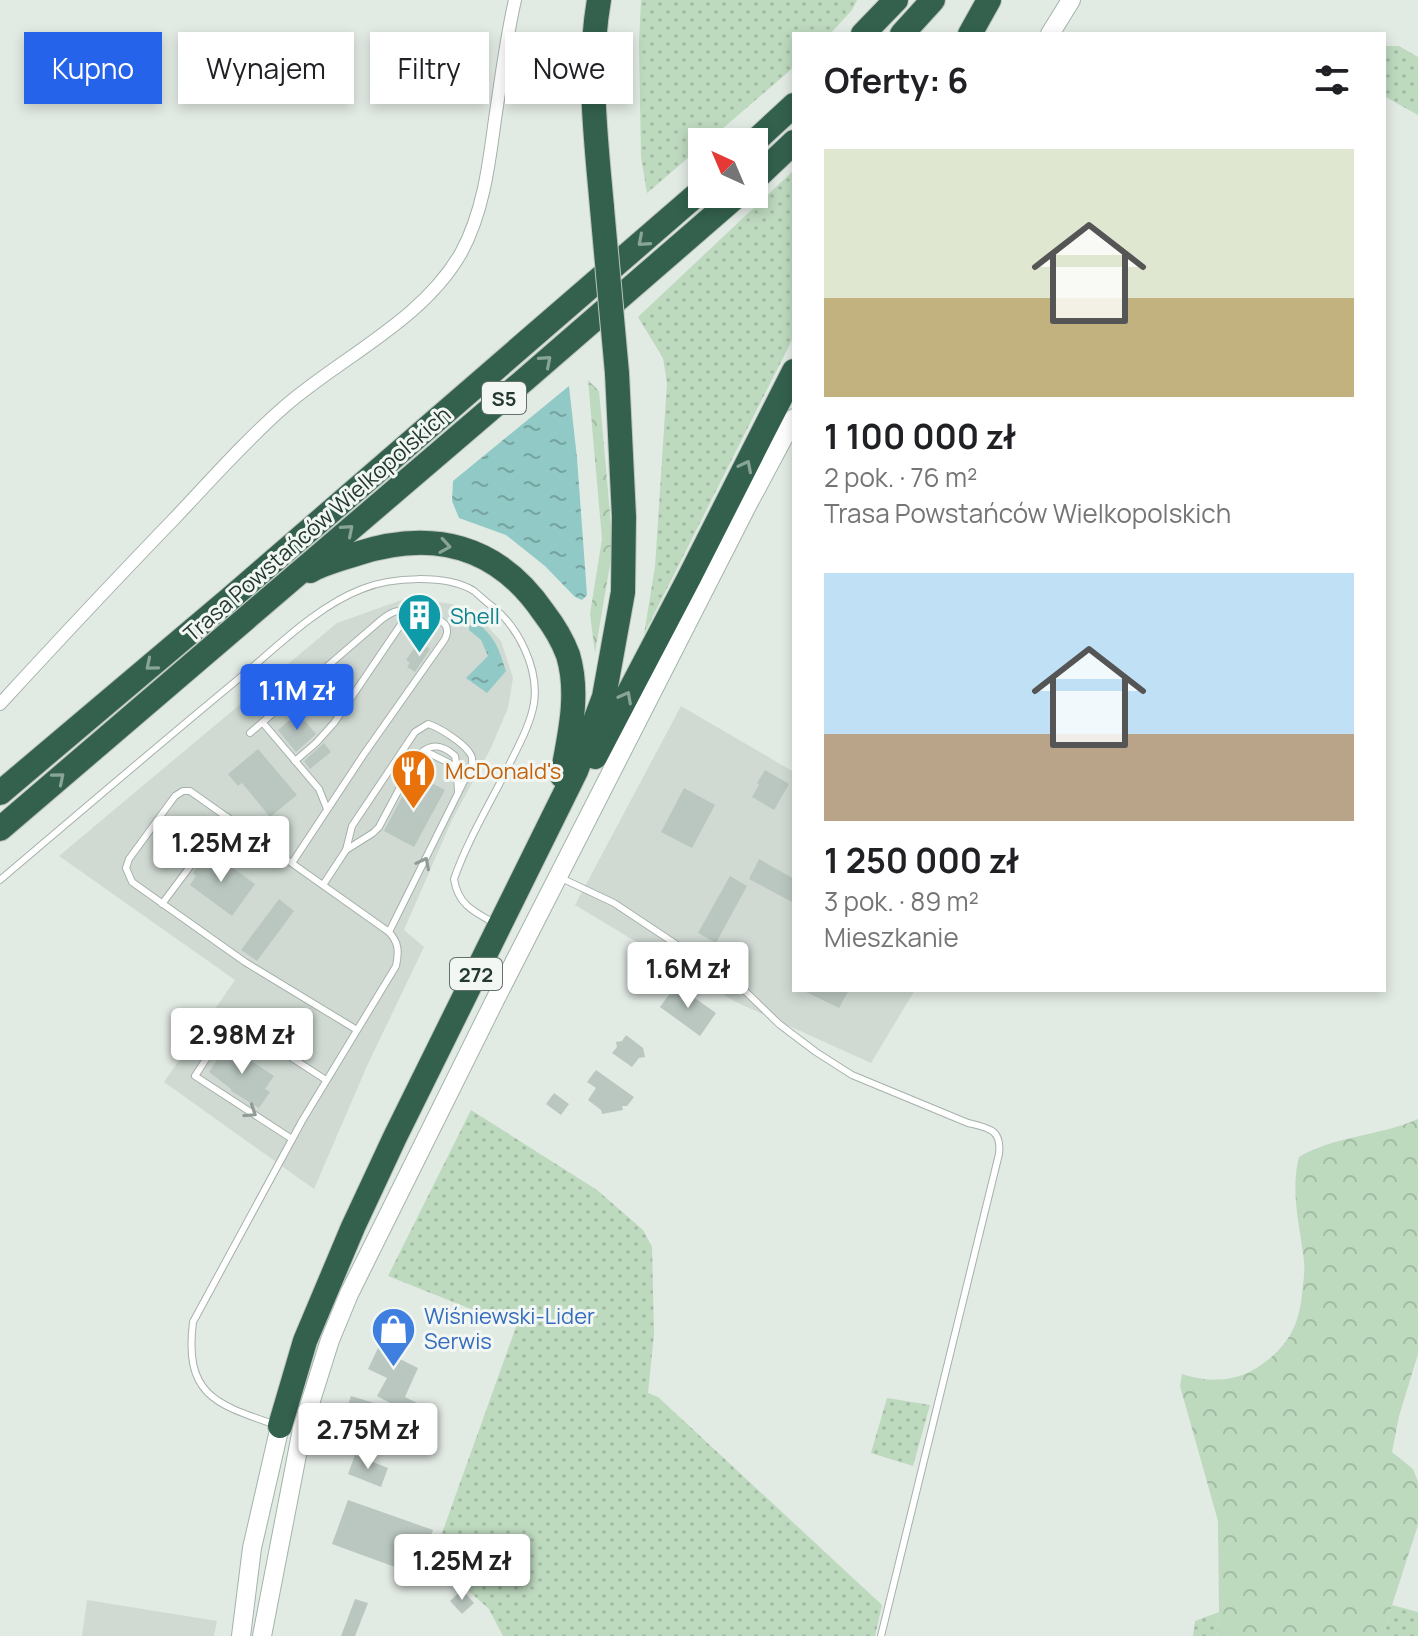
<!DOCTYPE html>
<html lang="pl">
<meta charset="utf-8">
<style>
:root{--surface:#fff;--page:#f2f2f2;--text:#202124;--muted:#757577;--accent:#2563eb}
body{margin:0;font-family:Manrope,sans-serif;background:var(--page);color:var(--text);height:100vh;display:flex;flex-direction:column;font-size:30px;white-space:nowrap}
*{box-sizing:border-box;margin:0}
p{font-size:26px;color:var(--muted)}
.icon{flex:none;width:44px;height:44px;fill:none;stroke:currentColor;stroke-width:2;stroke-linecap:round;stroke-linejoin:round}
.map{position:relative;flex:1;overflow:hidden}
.sheet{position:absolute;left:792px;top:32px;width:594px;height:960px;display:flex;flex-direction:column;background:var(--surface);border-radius:0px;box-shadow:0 4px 12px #0003}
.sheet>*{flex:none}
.guide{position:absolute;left:24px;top:32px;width:648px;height:72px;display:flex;gap:16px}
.needle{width:52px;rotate:316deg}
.buttons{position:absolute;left:688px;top:128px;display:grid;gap:16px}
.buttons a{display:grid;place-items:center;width:80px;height:80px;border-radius:0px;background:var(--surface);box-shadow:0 4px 12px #0003;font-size:40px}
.price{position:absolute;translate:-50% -68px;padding:0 18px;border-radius:8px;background:#fff;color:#222;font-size:26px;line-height:52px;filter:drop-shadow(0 2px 4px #0008)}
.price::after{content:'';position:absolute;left:50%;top:48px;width:24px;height:18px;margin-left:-12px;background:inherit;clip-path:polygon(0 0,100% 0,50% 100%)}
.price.active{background:var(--accent);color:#fff}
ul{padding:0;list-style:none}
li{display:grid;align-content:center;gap:16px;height:424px;padding:0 32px}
li span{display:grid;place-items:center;height:248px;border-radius:0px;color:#555}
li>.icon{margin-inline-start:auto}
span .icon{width:144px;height:144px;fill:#fffc;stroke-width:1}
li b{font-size:34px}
h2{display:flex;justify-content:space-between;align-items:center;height:96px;padding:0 32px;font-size:34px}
.chip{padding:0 28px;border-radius:0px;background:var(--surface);box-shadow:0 4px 12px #0003;font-size:28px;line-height:72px}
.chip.active{background:var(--accent);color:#fff}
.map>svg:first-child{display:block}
.built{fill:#d0dad3}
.grass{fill:url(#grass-dots)}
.forest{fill:url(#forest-crowns)}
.water{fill:url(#water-ripples)}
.building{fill:#bac7c0}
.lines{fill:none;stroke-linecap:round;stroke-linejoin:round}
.lane-casing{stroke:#a5b1aa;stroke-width:8}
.street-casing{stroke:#a5b1aa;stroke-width:14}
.secondary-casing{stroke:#a2b4aa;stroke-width:20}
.highway-casing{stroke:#bdc4c0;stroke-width:26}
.lane{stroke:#fff;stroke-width:6}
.street{stroke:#fff;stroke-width:12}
.secondary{stroke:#fff;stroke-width:18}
.highway{stroke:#33614e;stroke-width:24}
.highway-bridge-casing{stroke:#bdc4c0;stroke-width:26;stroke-linecap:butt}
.highway-bridge{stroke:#33614e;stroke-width:24}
.oneway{stroke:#89a498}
.oneway2{stroke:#929c96}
.labels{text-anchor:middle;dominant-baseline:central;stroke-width:6;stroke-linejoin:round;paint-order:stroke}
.shield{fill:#f2f7f3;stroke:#627269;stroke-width:2}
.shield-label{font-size:20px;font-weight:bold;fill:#24392e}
.street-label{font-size:22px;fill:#24392e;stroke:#f2f7f3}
.culture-label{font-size:22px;fill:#0d838f;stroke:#f2f7f3;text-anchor:start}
.food-label{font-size:22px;fill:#c56008;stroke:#f2f7f3;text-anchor:start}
.shop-label{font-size:22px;fill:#366cbe;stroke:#f2f7f3;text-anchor:start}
</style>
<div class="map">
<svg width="1418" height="1636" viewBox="0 0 1418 1636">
<defs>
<pattern id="grass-dots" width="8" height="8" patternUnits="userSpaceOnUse" patternTransform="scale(2)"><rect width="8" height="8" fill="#bdd9be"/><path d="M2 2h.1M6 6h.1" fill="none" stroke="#a2bba4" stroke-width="1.8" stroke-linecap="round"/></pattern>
<pattern id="forest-crowns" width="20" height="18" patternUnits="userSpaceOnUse" patternTransform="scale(2)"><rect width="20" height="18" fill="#bdd9be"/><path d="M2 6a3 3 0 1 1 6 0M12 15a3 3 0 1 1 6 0" fill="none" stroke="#a2bba4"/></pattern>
<pattern id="water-ripples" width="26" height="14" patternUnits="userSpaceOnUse" patternTransform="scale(2)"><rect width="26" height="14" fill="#90c9c5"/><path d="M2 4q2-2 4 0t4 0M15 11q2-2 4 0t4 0" fill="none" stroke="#75a4a0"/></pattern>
</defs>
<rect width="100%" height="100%" fill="#e2eae4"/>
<g class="built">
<path d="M407 598 453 604 489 628 501 641 513 678 508 708 490 750 452 820 404 930 424 947 367 1066 314 1189 164 1082 235 980 59 856 337 623Z"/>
<path d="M681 706 794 772V990H915L871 1063 736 1002 575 905Z"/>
<path d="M87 1600 217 1621 214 1636H82Z"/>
</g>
<g class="grass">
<path d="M641 0H857L852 10 830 34H794V67L707 142H702V146L647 193 641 157 639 43Z"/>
<path d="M1384 46H1399L1418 57V115L1384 96Z"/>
<path d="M794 170V336L644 634 655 567 667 383 663 358 638 317Z"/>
<path d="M471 1110 597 1190 643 1230 652 1247 654 1334 648 1393 658 1397 882 1605 875 1636H503L489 1609 446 1571 432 1561 516 1327 388 1276Z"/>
<path d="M887 1398 930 1405 913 1466 871 1453Z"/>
<path d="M1392 1605 1418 1612V1636H1382Z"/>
<path d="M1219 1612 1216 1636H1193L1195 1621Z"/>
</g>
<g class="forest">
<path d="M588 380 599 391 613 547 595 653 590 614 602 539Z"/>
<path d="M1418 1119V1354L1399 1416 1392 1452 1413 1469 1418 1482V1525L1382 1636H1216L1219 1612 1218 1521 1180 1386 1182 1374C1208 1383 1235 1382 1258 1367 1291 1345 1300 1323 1303 1285 1304 1277 1305 1269 1304 1261 1300 1226 1290 1191 1299 1157 1334 1136 1380 1136 1418 1119Z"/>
</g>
<g class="water">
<path d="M569 386 577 458 587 595 582 600 575 597 545 566 506 535 459 518 452 501 453 481Z"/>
<path d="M473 622H477C496 639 498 647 506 671L487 693 466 678 488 656 481 640 469 630V627Z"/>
</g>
<g class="building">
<path d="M419 641 430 649 415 672 407 667 410 663 406 660Z"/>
<path d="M298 713 316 734 296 752 278 730Z"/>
<path d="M324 743 331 752 310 769 304 761Z"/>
<path d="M258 749 297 795 270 817 242 783 238 786 228 774Z"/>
<path d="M765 770 789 784 774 810 752 797 759 785 757 783Z"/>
<path d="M414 774 445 790 414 847 384 831Z"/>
<path d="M684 788 715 805 692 848 661 832Z"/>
<path d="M165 825 196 848 183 866 152 843Z"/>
<path d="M212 853 255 884 232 916 190 885 196 876 193 873 206 855 209 858Z"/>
<path d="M759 859 794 879V903L749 879Z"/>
<path d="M730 876 747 886 716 943 698 933Z"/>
<path d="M279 899 294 911 257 961 241 950Z"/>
<path d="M676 985 716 1013 700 1036 660 1007Z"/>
<path d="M802 990H849L839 1008Z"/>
<path d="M626 1035 643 1048 645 1057 639 1058 632 1067 612 1053 617 1047 616 1042 622 1041Z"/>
<path d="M227 1045 274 1076 265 1089 270 1092 259 1108 231 1091V1089L209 1072Z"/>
<path d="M596 1070 634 1097 627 1106H622L623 1110 602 1114 601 1110 588 1100 596 1088 587 1082Z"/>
<path d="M554 1093 569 1104 561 1115 546 1104Z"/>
<path d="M378 1348 418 1368 405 1397 417 1403 411 1414 377 1396 387 1378 368 1369Z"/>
<path d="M351 1396 374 1403 365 1431 342 1423Z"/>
<path d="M355 1455 388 1468 381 1487 348 1474Z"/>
<path d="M348 1500 433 1530 417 1575 332 1544Z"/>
<path d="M462 1590 474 1603 462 1614 450 1601Z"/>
<path d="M355 1599 368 1603 355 1636H341Z"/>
</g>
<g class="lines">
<defs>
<g id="lane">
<path d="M263 723 319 789 327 809"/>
<path d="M250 733 381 620C386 616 391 612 398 611 408 608 441 617 446 626 448 632 447 634 445 639L364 754 292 863"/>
<path d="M421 753C433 742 444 746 455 756L457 769"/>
<path d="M295 761 316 743 334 723 410 611"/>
<path d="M346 850 373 833 379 827 413 763 421 756 427 754H431L449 763 454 767 457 773 458 793"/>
<path d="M559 877 614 903 742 988 779 1024 816 1052 852 1075 968 1123C988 1128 1002 1129 999 1154L881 1636"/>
<path d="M0 880C78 814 156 747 236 681 274 650 315 607 362 589 391 577 446 574 474 591 480 596 486 602 493 607 519 628 539 669 534 703 531 723 518 747 509 765 491 802 468 839 454 879 458 905 474 912 496 924"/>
<path d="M323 885 346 850 352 826 415 732 428 724C439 727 463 743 469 752 473 757 472 759 472 765L389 932"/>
<path d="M162 904 227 817"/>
<path d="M292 1139 195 1076 232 1019 326 1080"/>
<path d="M276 1425C215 1404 184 1395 193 1322L302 1121 396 966C399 952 399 943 389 932L190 791H183L175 796 129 859 126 868 132 882 245 962 357 1030"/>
</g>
<path id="street" d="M0 704C57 642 115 580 174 519 210 481 245 441 284 407 341 357 422 321 461 253 483 213 489 165 495 119 501 80 506 39 515 0"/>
<g id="secondary">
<path d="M1050 34 1071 0"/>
<path d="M241 1636 252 1548 280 1426"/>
<path d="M262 1636 302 1429 330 1340 349 1294 495 1000 748 504 794 418"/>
</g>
<g id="highway">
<path d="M599 0C587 69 596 139 602 208"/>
<path d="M863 34 896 0"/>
<path d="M902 34 933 0"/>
<path d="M970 34 989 0"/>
<path d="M754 142 794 105"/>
<path d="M754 180 794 142"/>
<path d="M310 571C324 563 341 559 356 554 432 529 498 545 544 613 554 626 562 639 568 655 580 695 569 737 562 776"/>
<path d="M595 757 689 578 794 371"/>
<path d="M0 793 232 597 702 190"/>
<path d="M0 829 521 383 739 194"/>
<path d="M280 1426 305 1341 353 1227 395 1137 576 771 604 697 623 592 624 517 617 373"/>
</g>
</defs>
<use href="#lane" class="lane-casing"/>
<use href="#street" class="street-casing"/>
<use href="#secondary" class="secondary-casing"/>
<use href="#highway" class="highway-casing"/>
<use href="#lane" class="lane"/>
<use href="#street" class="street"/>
<use href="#secondary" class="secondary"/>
<use href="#highway" class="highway"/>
<defs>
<path id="highway-bridge" d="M602 208 617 373"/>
</defs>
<use href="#highway-bridge" class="highway-bridge-casing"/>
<use href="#highway-bridge" class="highway-bridge"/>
</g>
<defs><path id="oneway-chevron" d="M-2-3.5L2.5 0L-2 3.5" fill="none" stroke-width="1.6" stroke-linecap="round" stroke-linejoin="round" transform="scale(2)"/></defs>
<g class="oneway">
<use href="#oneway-chevron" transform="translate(643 241) rotate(139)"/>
<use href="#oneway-chevron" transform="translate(546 361) rotate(-41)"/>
<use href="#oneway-chevron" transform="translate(746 466) rotate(-63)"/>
<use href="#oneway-chevron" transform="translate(348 530) rotate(-41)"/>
<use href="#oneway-chevron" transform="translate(445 546) rotate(9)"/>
<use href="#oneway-chevron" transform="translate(151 665) rotate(140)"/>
<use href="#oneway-chevron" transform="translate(626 697) rotate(-62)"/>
<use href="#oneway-chevron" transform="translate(59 778) rotate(-40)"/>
</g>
<g class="oneway2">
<use href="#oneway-chevron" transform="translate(424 863) rotate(-63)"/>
<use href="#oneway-chevron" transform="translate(251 1112) rotate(33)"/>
</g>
<defs>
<symbol id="building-pin" viewBox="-11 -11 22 30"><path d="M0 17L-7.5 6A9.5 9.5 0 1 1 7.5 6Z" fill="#0f9aa8" stroke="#f2f7f3"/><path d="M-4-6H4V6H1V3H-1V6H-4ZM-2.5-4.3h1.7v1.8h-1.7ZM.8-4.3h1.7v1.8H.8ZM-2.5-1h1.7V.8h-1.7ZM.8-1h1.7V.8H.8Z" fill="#fff"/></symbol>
<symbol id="restaurant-pin" viewBox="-11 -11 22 30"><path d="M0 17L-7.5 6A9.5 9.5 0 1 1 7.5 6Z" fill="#e8710a" stroke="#f2f7f3"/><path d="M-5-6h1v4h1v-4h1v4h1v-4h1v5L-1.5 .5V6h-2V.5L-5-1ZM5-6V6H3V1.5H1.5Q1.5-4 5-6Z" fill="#fff"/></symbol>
<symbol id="shop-pin" viewBox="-11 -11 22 30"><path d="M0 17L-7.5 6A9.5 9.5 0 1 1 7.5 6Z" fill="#3f7fe0" stroke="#f2f7f3"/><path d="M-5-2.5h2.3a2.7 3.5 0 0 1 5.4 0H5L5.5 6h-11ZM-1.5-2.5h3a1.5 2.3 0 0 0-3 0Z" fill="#fff"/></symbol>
</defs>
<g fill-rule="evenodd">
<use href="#building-pin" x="394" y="590" width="51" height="69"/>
<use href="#restaurant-pin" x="388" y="746" width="51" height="69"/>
<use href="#shop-pin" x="368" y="1304" width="51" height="69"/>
</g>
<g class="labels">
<g class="shield">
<rect x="482" y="382" width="44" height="32" rx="6"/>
<rect x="450" y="958" width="52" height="32" rx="6"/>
</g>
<g class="shield-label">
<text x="504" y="398">S5</text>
<text x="476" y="974">272</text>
</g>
<g class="street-label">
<text transform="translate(317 524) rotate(-41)">Trasa Powstańców Wielkopolskich</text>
</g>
<g class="culture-label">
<text x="450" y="616">Shell</text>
</g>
<g class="food-label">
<text x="445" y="771">McDonald's</text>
</g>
<g class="shop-label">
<text x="424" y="1316">Wiśniewski-Lider<tspan x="424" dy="25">Serwis</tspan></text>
</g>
</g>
</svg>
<div class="buttons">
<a><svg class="needle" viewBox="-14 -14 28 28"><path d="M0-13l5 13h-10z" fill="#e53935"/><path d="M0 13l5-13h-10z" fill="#757577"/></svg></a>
</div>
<b class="price active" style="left:297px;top:732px">1.1M zł</b>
<b class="price" style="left:221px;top:884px">1.25M zł</b>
<b class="price" style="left:688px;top:1010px">1.6M zł</b>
<b class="price" style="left:242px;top:1076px">2.98M zł</b>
<b class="price" style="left:368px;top:1471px">2.75M zł</b>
<b class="price" style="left:462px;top:1602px">1.25M zł</b>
<div class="guide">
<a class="chip active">Kupno</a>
<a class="chip">Wynajem</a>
<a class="chip">Filtry</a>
<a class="chip">Nowe</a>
</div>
<section class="sheet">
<h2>Oferty: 6<svg class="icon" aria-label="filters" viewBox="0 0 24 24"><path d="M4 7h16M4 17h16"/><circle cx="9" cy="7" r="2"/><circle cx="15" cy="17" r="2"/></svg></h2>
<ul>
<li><span style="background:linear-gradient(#dfe7d0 60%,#c2b280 0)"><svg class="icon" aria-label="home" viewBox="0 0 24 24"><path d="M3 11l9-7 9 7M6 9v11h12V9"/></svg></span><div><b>1 100 000 zł</b><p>2 pok. · 76 m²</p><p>Trasa Powstańców Wielkopolskich</p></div></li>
<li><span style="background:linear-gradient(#bfe0f5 65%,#b9a48a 0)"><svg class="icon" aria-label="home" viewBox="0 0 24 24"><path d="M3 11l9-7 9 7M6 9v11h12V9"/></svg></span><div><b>1 250 000 zł</b><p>3 pok. · 89 m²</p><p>Mieszkanie</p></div></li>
</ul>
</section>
</div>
